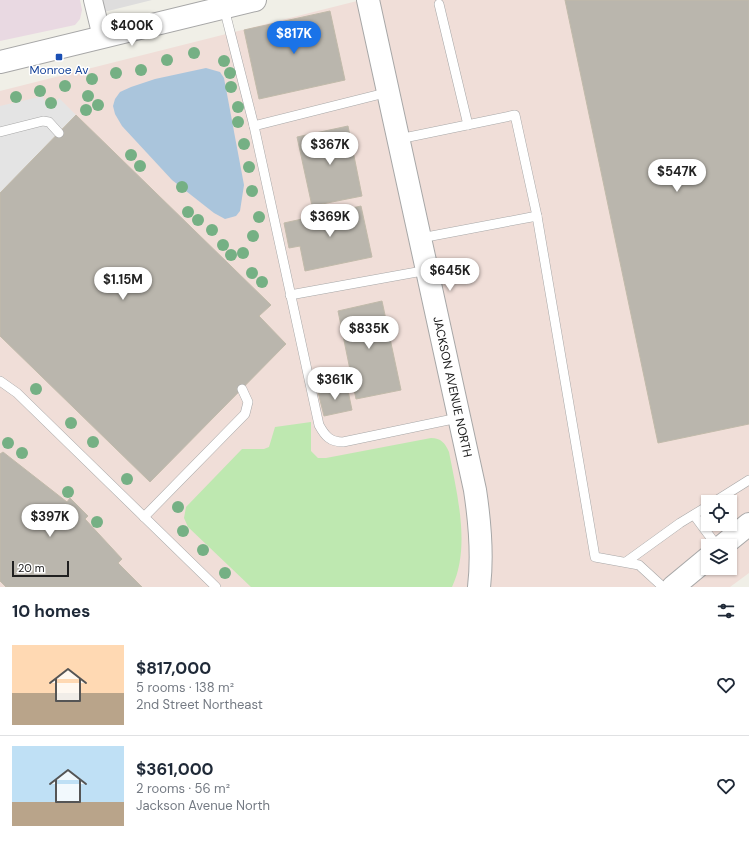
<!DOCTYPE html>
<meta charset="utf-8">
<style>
:root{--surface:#fff;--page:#f6f6f7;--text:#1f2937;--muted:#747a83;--line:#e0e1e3;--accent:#1a73e8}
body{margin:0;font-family:"DM Sans",sans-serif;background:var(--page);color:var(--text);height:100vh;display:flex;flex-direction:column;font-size:15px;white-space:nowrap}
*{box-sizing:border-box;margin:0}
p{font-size:13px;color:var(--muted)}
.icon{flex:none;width:22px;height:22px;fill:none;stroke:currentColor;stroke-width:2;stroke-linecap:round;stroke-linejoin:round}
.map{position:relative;height:587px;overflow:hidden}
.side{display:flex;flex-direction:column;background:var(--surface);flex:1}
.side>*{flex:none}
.buttons{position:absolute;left:701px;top:495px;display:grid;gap:8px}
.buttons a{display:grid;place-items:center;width:36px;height:36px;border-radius:0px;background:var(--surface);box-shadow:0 1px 3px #0004;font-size:20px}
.scale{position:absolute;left:12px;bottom:10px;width:57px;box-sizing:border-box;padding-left:4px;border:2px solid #202020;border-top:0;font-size:11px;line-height:14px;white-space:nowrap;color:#202020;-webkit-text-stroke:3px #fff;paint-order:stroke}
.price{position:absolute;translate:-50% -34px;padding:0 9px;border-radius:14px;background:#fff;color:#222;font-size:13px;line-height:26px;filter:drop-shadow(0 1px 2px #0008)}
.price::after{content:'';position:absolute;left:50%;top:24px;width:12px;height:9px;margin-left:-6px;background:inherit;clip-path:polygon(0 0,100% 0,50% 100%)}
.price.selected{background:var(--accent);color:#fff}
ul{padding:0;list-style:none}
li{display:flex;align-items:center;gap:12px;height:100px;padding:0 12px}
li+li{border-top:1px solid var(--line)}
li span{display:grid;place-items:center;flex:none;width:112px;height:80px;border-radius:0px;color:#555}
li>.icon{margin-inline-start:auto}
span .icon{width:48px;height:48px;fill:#fffc;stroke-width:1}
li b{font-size:17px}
h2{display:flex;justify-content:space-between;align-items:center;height:48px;padding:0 12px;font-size:17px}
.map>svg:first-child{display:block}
.residential{fill:#dedddd}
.commercial{fill:#f0ded8;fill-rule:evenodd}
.industrial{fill:#e9d9e2}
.grass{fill:#bee8b0}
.parking{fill:#e4e4e4}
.water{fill:#aac5dc}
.building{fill:#bab6ad;stroke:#c1baaa}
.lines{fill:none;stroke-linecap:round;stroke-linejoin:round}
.service-casing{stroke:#a7a7a7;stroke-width:10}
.minor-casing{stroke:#a7a7a7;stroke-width:20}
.tertiary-casing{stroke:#a7a7a7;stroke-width:24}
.service{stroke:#fff;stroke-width:9}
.minor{stroke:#fff;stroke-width:18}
.tertiary{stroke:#fff;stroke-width:22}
.tree{fill:#75b084}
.transit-dot{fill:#1a4fb4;stroke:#fff;stroke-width:1.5}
.labels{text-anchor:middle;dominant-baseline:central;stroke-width:3;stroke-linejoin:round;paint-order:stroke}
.transit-label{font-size:12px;fill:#164399;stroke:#fff}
.street-label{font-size:12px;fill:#202020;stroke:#fff}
</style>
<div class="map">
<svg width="749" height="587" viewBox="0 0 749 587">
<rect width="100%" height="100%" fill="#f0efe7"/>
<path class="residential" d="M94 0H152L96 14Z"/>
<path class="commercial" d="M361 0H749V573L730 587H0V91ZM708 502H730V524H708ZM708 546H730V568H708Z"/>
<path class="industrial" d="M0 0H80L82 10 80 19 75 25 0 41Z"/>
<path class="grass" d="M311 422V451L318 458H326L431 438C441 438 445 443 449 452 457 494 471 547 452 587H251L188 527 184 518 186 507 242 449H264L269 447 275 427Z"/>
<path class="parking" d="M43 96 47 108H51L59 98 76 115 0 193V106Z"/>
<path class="water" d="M206 68 220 72 224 78 244 185 240 211 236 216 225 219 214 213 172 180 122 126 115 114 113 106 115 99 120 92 131 87 155 79Z"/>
<g class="building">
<path d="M565 0H749V424L658 443Z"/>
<path d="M330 11 345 80 259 99 244 30Z"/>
<path d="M76 115 271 305 259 316 286 344 150 482 0 336V193Z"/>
<path d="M348 126 362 196 312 206 297 137Z"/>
<path d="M361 206 372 257 305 271 300 246 289 248 284 223Z"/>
<path d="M382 301 401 390 356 399 338 311Z"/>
<path d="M347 386 352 410 324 416 318 392Z"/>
<path d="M3 452 67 502 70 498 88 516 85 519 122 559 118 563 142 587H6L0 581V454Z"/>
</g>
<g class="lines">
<defs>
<g id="service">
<path d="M439 4 468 125"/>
<path d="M224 8 254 126 319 425C325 436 330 442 343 442L458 418"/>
<path d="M254 126 389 92"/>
<path d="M0 132 43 121 49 122 59 133"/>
<path d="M399 139 515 115 537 216"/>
<path d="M421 238 537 216 595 557 639 565 663 587"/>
<path d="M290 295 428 270"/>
<path d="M0 381 17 393 216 587"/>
<path d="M714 502 749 480"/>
<path d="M694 515 717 546"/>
<path d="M144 517 245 414 248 402 242 389"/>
<path d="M626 562 680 523 708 506"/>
</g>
<path id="minor" d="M93 0 102 37"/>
<g id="tertiary">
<path id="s1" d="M368 0 475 490C480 523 483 554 479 587"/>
<path d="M0 62 255 0"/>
<path d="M722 546 749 524"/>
<path d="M673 587 708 558"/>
</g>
</defs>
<use href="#service" class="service-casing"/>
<use href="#minor" class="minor-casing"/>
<use href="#tertiary" class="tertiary-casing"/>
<use href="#service" class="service"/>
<use href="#minor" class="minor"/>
<use href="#tertiary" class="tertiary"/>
</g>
<g class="tree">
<circle cx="194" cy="53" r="6"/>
<circle cx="167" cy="60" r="6"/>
<circle cx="224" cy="61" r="6"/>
<circle cx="141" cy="70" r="6"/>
<circle cx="116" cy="73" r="6"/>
<circle cx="230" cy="73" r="6"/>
<circle cx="92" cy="79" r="6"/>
<circle cx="65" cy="86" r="6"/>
<circle cx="231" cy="87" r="6"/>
<circle cx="40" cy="91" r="6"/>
<circle cx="88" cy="96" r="6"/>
<circle cx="16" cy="97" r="6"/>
<circle cx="51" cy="103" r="6"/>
<circle cx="98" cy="105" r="6"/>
<circle cx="238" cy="107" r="6"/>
<circle cx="86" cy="110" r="6"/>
<circle cx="238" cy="122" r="6"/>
<circle cx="244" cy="144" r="6"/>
<circle cx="131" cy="155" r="6"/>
<circle cx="140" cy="166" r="6"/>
<circle cx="249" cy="167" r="6"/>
<circle cx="182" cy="187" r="6"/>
<circle cx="252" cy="191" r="6"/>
<circle cx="188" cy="212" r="6"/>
<circle cx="259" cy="217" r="6"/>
<circle cx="198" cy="220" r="6"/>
<circle cx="212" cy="230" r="6"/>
<circle cx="253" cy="236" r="6"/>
<circle cx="223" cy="245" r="6"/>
<circle cx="243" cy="253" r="6"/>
<circle cx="231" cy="255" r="6"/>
<circle cx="252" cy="273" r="6"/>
<circle cx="262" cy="282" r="6"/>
<circle cx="36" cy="389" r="6"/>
<circle cx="71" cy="423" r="6"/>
<circle cx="93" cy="442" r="6"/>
<circle cx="8" cy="443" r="6"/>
<circle cx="22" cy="453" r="6"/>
<circle cx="127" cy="479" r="6"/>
<circle cx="68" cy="492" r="6"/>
<circle cx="178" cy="507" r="6"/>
<circle cx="97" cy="522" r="6"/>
<circle cx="183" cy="531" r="6"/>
<circle cx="203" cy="550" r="6"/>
<circle cx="225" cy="573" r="6"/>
</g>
<rect class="transit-dot" x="55" y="53" width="8" height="8" rx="2"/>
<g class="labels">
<g class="transit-label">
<text x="59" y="70">Monroe Av</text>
</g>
<g class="street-label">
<text stroke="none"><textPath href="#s1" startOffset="396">JACKSON AVENUE NORTH</textPath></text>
</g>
</g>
</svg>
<div class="buttons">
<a><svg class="icon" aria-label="locate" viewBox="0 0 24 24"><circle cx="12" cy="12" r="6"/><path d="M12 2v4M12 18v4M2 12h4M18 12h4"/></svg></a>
<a><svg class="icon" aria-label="layers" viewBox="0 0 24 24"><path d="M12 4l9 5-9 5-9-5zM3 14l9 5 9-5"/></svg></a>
</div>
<div class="scale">20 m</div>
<b class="price" style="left:132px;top:47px">$400K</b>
<b class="price selected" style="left:294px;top:55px">$817K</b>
<b class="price" style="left:330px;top:166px">$367K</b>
<b class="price" style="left:677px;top:193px">$547K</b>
<b class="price" style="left:330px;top:238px">$369K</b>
<b class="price" style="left:450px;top:292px">$645K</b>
<b class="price" style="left:123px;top:301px">$1.15M</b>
<b class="price" style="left:369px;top:350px">$835K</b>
<b class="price" style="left:335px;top:401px">$361K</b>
<b class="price" style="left:50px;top:538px">$397K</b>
</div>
<section class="side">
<h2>10 homes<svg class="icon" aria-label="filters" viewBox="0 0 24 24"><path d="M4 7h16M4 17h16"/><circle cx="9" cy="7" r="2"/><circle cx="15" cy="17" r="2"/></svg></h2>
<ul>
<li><span style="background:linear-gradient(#ffd9b3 60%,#b9a48a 0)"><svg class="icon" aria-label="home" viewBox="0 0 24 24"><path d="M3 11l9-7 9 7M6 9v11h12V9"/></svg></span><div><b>$817,000</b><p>5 rooms · 138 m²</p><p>2nd Street Northeast</p></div><svg class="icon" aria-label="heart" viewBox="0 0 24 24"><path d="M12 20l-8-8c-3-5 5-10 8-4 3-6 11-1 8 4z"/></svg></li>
<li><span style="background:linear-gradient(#bfe0f5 70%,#b9a48a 0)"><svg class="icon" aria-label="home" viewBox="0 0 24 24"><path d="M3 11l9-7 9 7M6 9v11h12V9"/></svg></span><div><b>$361,000</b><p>2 rooms · 56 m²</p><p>Jackson Avenue North</p></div><svg class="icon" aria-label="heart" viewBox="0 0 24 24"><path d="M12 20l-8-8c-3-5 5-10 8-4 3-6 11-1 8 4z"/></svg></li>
</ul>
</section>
